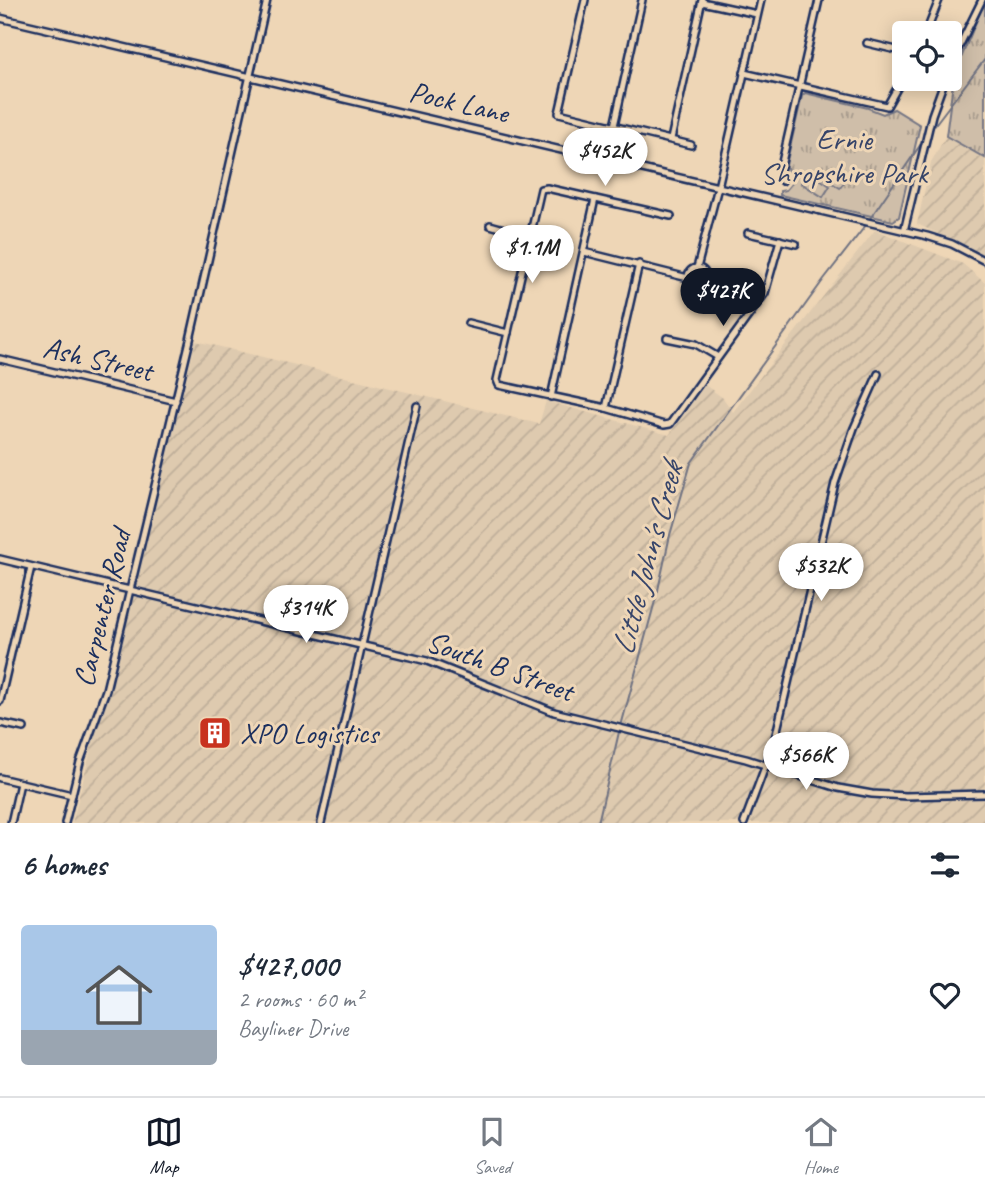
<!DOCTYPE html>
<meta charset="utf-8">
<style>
:root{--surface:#fff;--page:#f6f6f7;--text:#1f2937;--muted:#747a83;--line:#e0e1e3;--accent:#111827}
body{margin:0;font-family:Caveat,sans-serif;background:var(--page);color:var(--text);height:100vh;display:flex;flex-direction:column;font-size:26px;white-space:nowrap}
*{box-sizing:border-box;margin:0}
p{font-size:23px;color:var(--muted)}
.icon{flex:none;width:38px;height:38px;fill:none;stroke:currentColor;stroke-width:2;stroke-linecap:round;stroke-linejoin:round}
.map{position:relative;height:823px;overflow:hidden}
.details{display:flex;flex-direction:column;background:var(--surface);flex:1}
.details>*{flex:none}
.controls{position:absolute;left:892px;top:21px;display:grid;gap:14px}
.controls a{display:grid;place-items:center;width:70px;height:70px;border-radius:7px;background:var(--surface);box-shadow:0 4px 18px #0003;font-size:35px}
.price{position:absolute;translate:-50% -60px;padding:0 16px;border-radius:24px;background:#fff;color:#222;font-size:23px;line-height:46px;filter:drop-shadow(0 2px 4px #0008)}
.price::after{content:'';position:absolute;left:50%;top:42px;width:21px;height:16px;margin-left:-10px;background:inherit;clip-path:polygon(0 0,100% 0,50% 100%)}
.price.current{background:var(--accent);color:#fff}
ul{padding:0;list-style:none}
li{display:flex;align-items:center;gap:21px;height:175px;padding:0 21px}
li span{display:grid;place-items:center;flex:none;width:196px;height:140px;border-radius:7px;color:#555}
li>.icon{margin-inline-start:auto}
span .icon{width:84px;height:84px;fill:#fffc;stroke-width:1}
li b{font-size:30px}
h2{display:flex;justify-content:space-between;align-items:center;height:84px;padding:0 21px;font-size:30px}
.tabs{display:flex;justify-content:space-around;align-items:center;height:98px;border-top:2px solid var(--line);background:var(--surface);font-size:19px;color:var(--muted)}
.tabs a{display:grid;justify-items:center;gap:4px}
.tabs .current{color:var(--accent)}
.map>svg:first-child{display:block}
.industrial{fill:url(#industrial-furrows)}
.grass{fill:url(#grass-tufts);stroke:#757684;stroke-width:2}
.pitch{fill:#cfbea9;stroke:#757684;stroke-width:2}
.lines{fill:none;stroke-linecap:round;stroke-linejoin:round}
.stream{stroke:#6e7181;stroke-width:2}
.minor-casing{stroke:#1b2f5e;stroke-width:10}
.minor{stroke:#eed6b6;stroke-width:5}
.labels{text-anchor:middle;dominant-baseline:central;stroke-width:6;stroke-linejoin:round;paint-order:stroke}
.street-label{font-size:30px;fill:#1b2f5e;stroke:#eed6b6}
.park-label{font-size:30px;fill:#364469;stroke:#eed6b6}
.poi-label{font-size:30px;fill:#1b2f5e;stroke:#eed6b6;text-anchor:start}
.water-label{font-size:32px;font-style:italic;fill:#37456a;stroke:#eed6b6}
</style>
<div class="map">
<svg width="985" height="823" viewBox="0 0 985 823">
<defs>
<pattern id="industrial-furrows" width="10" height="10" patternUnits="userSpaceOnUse" patternTransform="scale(1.75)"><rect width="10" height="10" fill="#decaaf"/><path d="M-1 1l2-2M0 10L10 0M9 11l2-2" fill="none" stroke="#beae99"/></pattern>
<pattern id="grass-tufts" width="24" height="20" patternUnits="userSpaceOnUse" patternTransform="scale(1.75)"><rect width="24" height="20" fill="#cfbea9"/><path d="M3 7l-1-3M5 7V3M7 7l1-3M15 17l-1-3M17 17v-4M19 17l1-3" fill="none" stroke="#a79b8d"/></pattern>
</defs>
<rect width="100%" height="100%" fill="#eed6b6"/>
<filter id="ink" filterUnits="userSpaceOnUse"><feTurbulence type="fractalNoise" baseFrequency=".0143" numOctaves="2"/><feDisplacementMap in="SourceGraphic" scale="14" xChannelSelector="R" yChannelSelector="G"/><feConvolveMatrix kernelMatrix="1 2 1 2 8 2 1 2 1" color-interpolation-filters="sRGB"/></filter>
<g filter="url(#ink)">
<g class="industrial">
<path d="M946 136 985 158V255L917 224 931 162Z"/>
<path d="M875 230 963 264 985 283V823H72L196 341 539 424 546 401 669 435 705 385 723 398 733 412Z"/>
</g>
<g class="grass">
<path d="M985 0V158L946 136 954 75Z"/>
<path d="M805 93 868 108 883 114 894 109 920 125 899 217 893 221 780 195V191L786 190 792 183 786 165 802 96Z"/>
</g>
<g class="pitch">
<path d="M830 167 847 178 840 188 824 178Z"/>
<path d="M808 171 830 186 823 197 801 183Z"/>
</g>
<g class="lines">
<g class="stream">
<path d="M930 131 985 59"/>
<path d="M869 220 923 141"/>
<path d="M621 726 658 590 670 535 691 463 824 279 866 225"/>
<path d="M598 823 619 732"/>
</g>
<defs>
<g id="minor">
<path d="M585 0 559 113 691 145"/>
<path d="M702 2 757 14"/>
<path d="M0 18 927 236 952 244 985 261"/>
<path d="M926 33 939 0"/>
<path d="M867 43 905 52"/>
<path d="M950 65 982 0"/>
<path d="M744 73 887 106 905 74"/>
<path d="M614 126 642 0"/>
<path d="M671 139 702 0"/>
<path d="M782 181 780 171 819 0"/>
<path d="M671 216 547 188 541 189 497 380 499 385 606 408 664 425 670 424 765 293 780 240"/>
<path d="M490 225 529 236"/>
<path d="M904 231 932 115 945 79"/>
<path d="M748 233 796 244"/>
<path d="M584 252 688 278"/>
<path d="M697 268 718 187 761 0"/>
<circle cx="697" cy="277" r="9"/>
<path d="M705 279 739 289 758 302"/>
<path d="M468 323 508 333"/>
<path d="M667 338 696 344 718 357"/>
<path d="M0 359 176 401"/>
<path d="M551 397 595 199"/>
<path d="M606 408 639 264"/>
<path d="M0 559 427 661 554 712 746 759 838 788 872 794 906 796 985 794"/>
<path d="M0 701 31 567"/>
<path d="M0 723 24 728"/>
<path d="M0 778 72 795"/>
<path d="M11 823 20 783"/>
<path d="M65 823 80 762 106 690 190 340 267 0"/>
<path d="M321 823 417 406"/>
<path d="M744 823 774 743 835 483 854 428 878 374"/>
</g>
</defs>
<use href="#minor" class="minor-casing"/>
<use href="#minor" class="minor"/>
</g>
</g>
<defs>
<symbol id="building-square" viewBox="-11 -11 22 22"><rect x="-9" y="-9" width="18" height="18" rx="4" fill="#c8321e" stroke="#eed6b6"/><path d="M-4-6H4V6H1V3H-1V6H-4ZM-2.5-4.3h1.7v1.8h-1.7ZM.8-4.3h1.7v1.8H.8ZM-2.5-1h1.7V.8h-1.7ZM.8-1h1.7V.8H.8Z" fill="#fff"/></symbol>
</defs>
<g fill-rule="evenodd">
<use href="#building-square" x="196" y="714" width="38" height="38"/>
</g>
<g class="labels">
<g class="street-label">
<text transform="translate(459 102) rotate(13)">Pock Lane</text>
<text transform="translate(98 359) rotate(13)">Ash Street</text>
<text transform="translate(102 608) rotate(-76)">Carpenter Road</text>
<text transform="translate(500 666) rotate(20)">South B Street</text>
</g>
<g class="park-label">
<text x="844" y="139">Ernie<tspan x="844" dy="34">Shropshire Park</tspan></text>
</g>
<g class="poi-label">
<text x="240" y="733">XPO Logistics</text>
</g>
<g class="water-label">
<text transform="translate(647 559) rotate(-75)">Little John's Creek</text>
</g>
</g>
</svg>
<div class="controls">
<a><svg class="icon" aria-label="locate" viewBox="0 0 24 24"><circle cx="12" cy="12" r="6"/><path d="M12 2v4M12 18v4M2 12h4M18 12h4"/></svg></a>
</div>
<b class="price" style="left:605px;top:188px">$452K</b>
<b class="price" style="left:532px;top:285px">$1.1M</b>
<b class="price current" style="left:723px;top:328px">$427K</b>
<b class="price" style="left:821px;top:603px">$532K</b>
<b class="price" style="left:306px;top:645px">$314K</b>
<b class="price" style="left:806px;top:792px">$566K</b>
</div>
<section class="details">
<h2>6 homes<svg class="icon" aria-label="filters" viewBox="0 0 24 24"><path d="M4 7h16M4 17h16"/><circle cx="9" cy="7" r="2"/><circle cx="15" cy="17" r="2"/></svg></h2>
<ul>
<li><span style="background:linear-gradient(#a9c7e8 75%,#9aa5b1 0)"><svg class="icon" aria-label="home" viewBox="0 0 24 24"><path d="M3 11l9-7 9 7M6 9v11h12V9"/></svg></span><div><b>$427,000</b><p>2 rooms · 60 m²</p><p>Bayliner Drive</p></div><svg class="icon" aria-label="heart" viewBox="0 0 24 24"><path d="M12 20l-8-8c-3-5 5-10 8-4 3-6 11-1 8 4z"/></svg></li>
</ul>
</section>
<nav class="tabs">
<a class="current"><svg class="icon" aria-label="map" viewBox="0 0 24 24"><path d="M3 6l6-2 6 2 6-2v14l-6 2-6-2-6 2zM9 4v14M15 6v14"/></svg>Map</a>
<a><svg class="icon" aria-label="saved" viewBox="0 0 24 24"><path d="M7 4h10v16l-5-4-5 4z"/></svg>Saved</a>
<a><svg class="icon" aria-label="home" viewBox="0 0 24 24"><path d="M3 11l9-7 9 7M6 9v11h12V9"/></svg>Home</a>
</nav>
